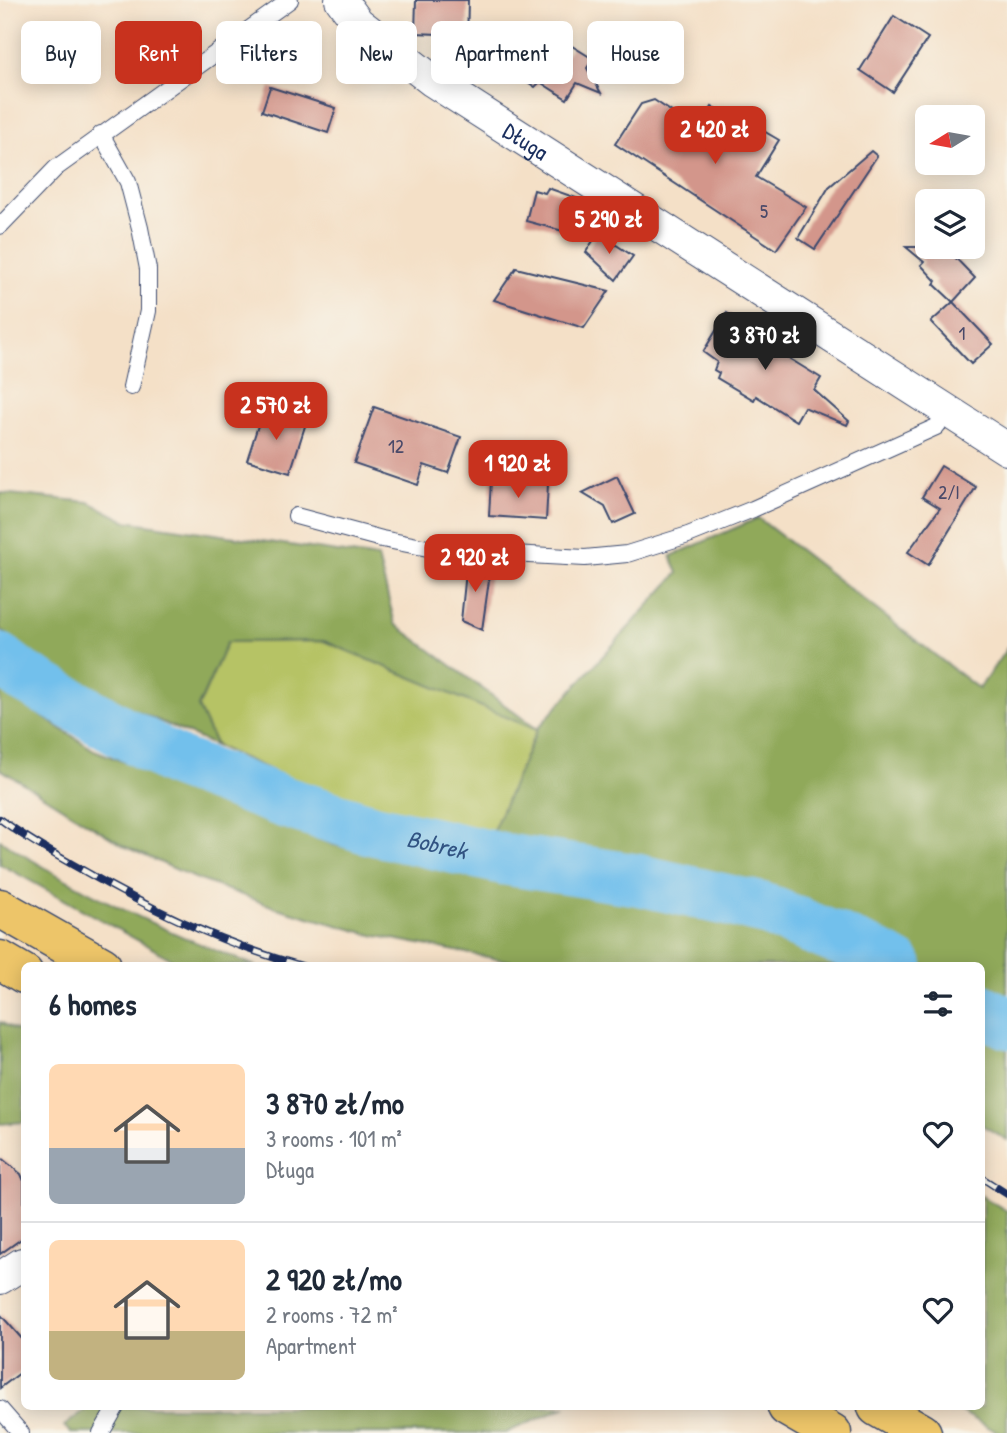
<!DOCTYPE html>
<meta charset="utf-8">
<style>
:root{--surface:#fff;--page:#f6f6f7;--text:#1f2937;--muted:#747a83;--line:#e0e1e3;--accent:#c8321e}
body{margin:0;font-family:"Patrick Hand",sans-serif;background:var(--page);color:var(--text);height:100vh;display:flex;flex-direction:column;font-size:26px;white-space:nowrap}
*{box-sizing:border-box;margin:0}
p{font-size:23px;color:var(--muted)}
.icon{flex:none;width:38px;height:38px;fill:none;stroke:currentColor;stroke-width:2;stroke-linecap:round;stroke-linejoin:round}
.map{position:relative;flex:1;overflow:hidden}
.details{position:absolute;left:21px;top:962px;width:964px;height:448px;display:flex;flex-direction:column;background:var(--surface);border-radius:10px;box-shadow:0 4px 18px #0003}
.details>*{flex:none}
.banner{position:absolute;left:21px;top:21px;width:966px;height:63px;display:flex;gap:14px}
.needle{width:46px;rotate:259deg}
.buttons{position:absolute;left:915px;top:105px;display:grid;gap:14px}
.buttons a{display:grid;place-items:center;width:70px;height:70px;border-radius:10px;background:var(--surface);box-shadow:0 4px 18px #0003;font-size:35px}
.price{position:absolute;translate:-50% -60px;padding:0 16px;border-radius:14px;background:var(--accent);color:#fff;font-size:23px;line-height:46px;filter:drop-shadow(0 2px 4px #0008)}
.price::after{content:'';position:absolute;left:50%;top:42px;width:21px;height:16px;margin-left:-10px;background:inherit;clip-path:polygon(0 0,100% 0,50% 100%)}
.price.on{background:#222;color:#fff}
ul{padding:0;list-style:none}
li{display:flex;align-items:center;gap:21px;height:175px;padding:0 28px}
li+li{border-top:2px solid var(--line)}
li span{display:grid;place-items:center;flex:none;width:196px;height:140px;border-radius:10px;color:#555}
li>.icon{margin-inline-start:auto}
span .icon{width:84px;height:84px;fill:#fffc;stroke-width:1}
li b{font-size:30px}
h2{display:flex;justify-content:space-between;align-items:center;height:84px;padding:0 28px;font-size:30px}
.tag{padding:0 24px;border-radius:10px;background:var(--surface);box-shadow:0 4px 18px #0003;font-size:24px;line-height:63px}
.tag.on{background:var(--accent);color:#fff}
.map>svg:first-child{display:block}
.green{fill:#b6c365;stroke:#687962;stroke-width:2}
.forest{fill:#90a95a;stroke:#566c5c;stroke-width:2}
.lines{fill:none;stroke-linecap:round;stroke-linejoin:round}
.river{stroke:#72c0ec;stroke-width:52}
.building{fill:#d3968b}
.lane-casing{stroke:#3c4a6e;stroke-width:18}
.street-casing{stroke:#3c4a6e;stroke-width:34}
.highway-casing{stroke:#3c4a6e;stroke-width:41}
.lane{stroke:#fff;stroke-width:16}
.street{stroke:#fff;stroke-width:32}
.highway{stroke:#edc569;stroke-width:38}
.rail-casing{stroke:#1b2f5e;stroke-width:8}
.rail{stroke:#f7f3e8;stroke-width:5;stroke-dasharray:16;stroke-linecap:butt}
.labels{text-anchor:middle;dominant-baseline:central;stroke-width:5;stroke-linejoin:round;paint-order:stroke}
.number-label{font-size:19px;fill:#494969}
.street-label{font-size:23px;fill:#1b2f5e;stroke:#f7f3e8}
.water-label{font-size:24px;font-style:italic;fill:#315382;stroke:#f7f3e8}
</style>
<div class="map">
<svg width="1007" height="1433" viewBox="0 0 1007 1433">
<rect width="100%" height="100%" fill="#f7f3e8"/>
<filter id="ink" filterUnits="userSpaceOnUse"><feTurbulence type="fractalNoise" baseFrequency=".0143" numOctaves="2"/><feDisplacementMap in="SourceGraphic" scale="14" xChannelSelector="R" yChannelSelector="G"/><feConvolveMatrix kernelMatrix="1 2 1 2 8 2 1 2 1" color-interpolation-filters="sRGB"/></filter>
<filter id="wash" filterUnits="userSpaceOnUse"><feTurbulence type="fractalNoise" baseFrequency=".00686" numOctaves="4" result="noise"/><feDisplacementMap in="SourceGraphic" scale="28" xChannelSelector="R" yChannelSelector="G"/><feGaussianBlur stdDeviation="1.57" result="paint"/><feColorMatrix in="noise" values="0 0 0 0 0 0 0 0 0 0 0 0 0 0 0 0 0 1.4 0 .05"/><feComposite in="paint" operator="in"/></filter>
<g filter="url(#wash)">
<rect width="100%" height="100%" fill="#f4e0c7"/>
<path class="green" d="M324 641 537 729 493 832 375 810 300 783 216 746 198 708 227 642Z"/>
<g class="forest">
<path d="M0 493 89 502 126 521 378 558 395 624 537 729 678 573 671 556 758 518 979 689 1007 648V1140L982 1125V966H534L372 935 277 908 195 878 126 847 0 769V689L94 750 334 845 475 872 537 730 324 641 227 642 198 707 216 746 125 706 41 662 0 629Z"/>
<path d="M0 840C80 892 167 933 256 966H184L0 864Z"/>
<path d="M0 1022 24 1034V1122L0 1124Z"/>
<path d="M982 1196 1007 1211V1433H999L953 1407H982Z"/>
<path d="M89 1407H566L505 1433H71L64 1426Z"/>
</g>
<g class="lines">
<g class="river">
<path id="s1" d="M0 659 22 676 177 762 284 802 370 829 503 859 639 880 762 908 872 953 897 966"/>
<path d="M982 1010 1007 1023"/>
</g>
</g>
<g id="blocks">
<g class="building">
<path d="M416 0H468L467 45 440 46 439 34 415 33Z"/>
<path d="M894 16 928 38 893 92 860 70Z"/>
<path d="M541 42 564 57 572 46 593 59 587 68 601 93 577 83 567 99 540 82 535 87 516 74 529 53 535 52Z"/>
<path d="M270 87 336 108 328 133 262 111Z"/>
<path d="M654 100 699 130 712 107 725 115 728 110 779 140 756 177 806 207 776 250 615 144 641 104Z"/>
<path d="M871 151 877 156 815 249 798 238 829 187Z"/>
<path d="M548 188 585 201 574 234 526 221 534 190 545 193Z"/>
<path d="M598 233 633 256 616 280 586 252Z"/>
<path d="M906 247H945L975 278 953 302 934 284 936 281 921 265 924 262Z"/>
<path d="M516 268 609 291 584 328 494 300Z"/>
<path d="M953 302 993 344 971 364 931 322Z"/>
<path d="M727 313 762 335 759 340 821 378 814 390 849 421 847 425 804 407 796 421 756 396 754 400 717 378 719 373 714 370 717 362 703 352Z"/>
<path d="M374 407 461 437 448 473 424 465 418 485 354 463Z"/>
<path d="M263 410 306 423 290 473 247 460Z"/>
<path d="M941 466 976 487 928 565 908 552 940 508 922 497Z"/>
<path d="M617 476 635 514 613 524 605 507 582 493Z"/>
<path d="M491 480 548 484 546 520 489 516Z"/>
<path d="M467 562 491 566 482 630 461 621Z"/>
<path d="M0 1157 21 1174 24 1181V1237L0 1254Z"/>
<path d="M0 1314 24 1341V1370L0 1388Z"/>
</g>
</g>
</g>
<g filter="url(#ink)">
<use href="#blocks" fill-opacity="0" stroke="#3c4a6e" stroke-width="2"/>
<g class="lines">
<defs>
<g id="lane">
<path d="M101 134 128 182 140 228 148 269V311L131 387"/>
<path d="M0 226 56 168 290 0"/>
<path d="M296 516 382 539 438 550 585 558 627 554 688 535 753 509 936 427 949 411"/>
<path d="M0 1409 21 1433"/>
<path d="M101 1433 116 1407"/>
</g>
<g id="street">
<path id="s2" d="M341 0 358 23 433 81 1007 449"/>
<path d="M0 1278 22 1264"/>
</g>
<g id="highway">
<path d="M0 908 102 966"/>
<path d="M0 960 24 974"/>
<path d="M787 1407 832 1433"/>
<path d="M877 1407 922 1433"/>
</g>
</defs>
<use href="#lane" class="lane-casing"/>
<use href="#street" class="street-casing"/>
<use href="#highway" class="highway-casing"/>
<use href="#lane" class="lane"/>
<use href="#street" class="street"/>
<use href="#highway" class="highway"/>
<defs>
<g id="rail">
<path d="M0 819C27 839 57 856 86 872 154 911 226 945 302 966"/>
<path d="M982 1178 1007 1194"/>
</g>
</defs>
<use href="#rail" class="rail-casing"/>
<use href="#rail" class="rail"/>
</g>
</g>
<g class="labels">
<g class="number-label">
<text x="764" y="211">5</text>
<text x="962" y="333">1</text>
<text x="396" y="446">12</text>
<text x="949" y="492">2/I</text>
</g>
<g class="street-label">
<text stroke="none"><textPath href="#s2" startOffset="234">Długa</textPath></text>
</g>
<g class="water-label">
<text stroke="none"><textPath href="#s1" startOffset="478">Bobrek</textPath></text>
</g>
</g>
</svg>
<div class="buttons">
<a><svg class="needle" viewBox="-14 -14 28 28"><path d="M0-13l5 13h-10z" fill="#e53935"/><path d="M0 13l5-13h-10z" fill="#747a83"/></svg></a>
<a><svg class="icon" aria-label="layers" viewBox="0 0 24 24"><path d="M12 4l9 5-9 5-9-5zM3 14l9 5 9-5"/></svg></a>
</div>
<b class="price" style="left:715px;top:166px">2 420 zł</b>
<b class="price" style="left:609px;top:256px">5 290 zł</b>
<b class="price on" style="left:765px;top:372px">3 870 zł</b>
<b class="price" style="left:276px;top:442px">2 570 zł</b>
<b class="price" style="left:518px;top:500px">1 920 zł</b>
<b class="price" style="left:475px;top:594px">2 920 zł</b>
<div class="banner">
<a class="tag">Buy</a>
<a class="tag on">Rent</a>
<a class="tag">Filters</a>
<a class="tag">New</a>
<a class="tag">Apartment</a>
<a class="tag">House</a>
</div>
<section class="details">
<h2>6 homes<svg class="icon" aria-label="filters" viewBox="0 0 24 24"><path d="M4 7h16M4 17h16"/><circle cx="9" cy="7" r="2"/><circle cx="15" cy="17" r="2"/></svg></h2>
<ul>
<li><span style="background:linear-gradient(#ffd9b3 60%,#9aa5b1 0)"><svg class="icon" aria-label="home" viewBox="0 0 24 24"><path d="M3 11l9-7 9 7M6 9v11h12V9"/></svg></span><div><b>3 870 zł/mo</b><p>3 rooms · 101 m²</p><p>Długa</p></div><svg class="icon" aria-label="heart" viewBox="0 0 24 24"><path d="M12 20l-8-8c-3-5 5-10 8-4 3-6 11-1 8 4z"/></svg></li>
<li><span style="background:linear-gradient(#ffd9b3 65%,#c2b280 0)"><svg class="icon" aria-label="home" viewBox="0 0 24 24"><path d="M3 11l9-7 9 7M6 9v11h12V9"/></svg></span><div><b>2 920 zł/mo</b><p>2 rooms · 72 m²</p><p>Apartment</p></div><svg class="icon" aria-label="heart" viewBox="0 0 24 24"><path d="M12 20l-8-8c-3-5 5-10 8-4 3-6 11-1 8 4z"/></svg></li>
</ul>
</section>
</div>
